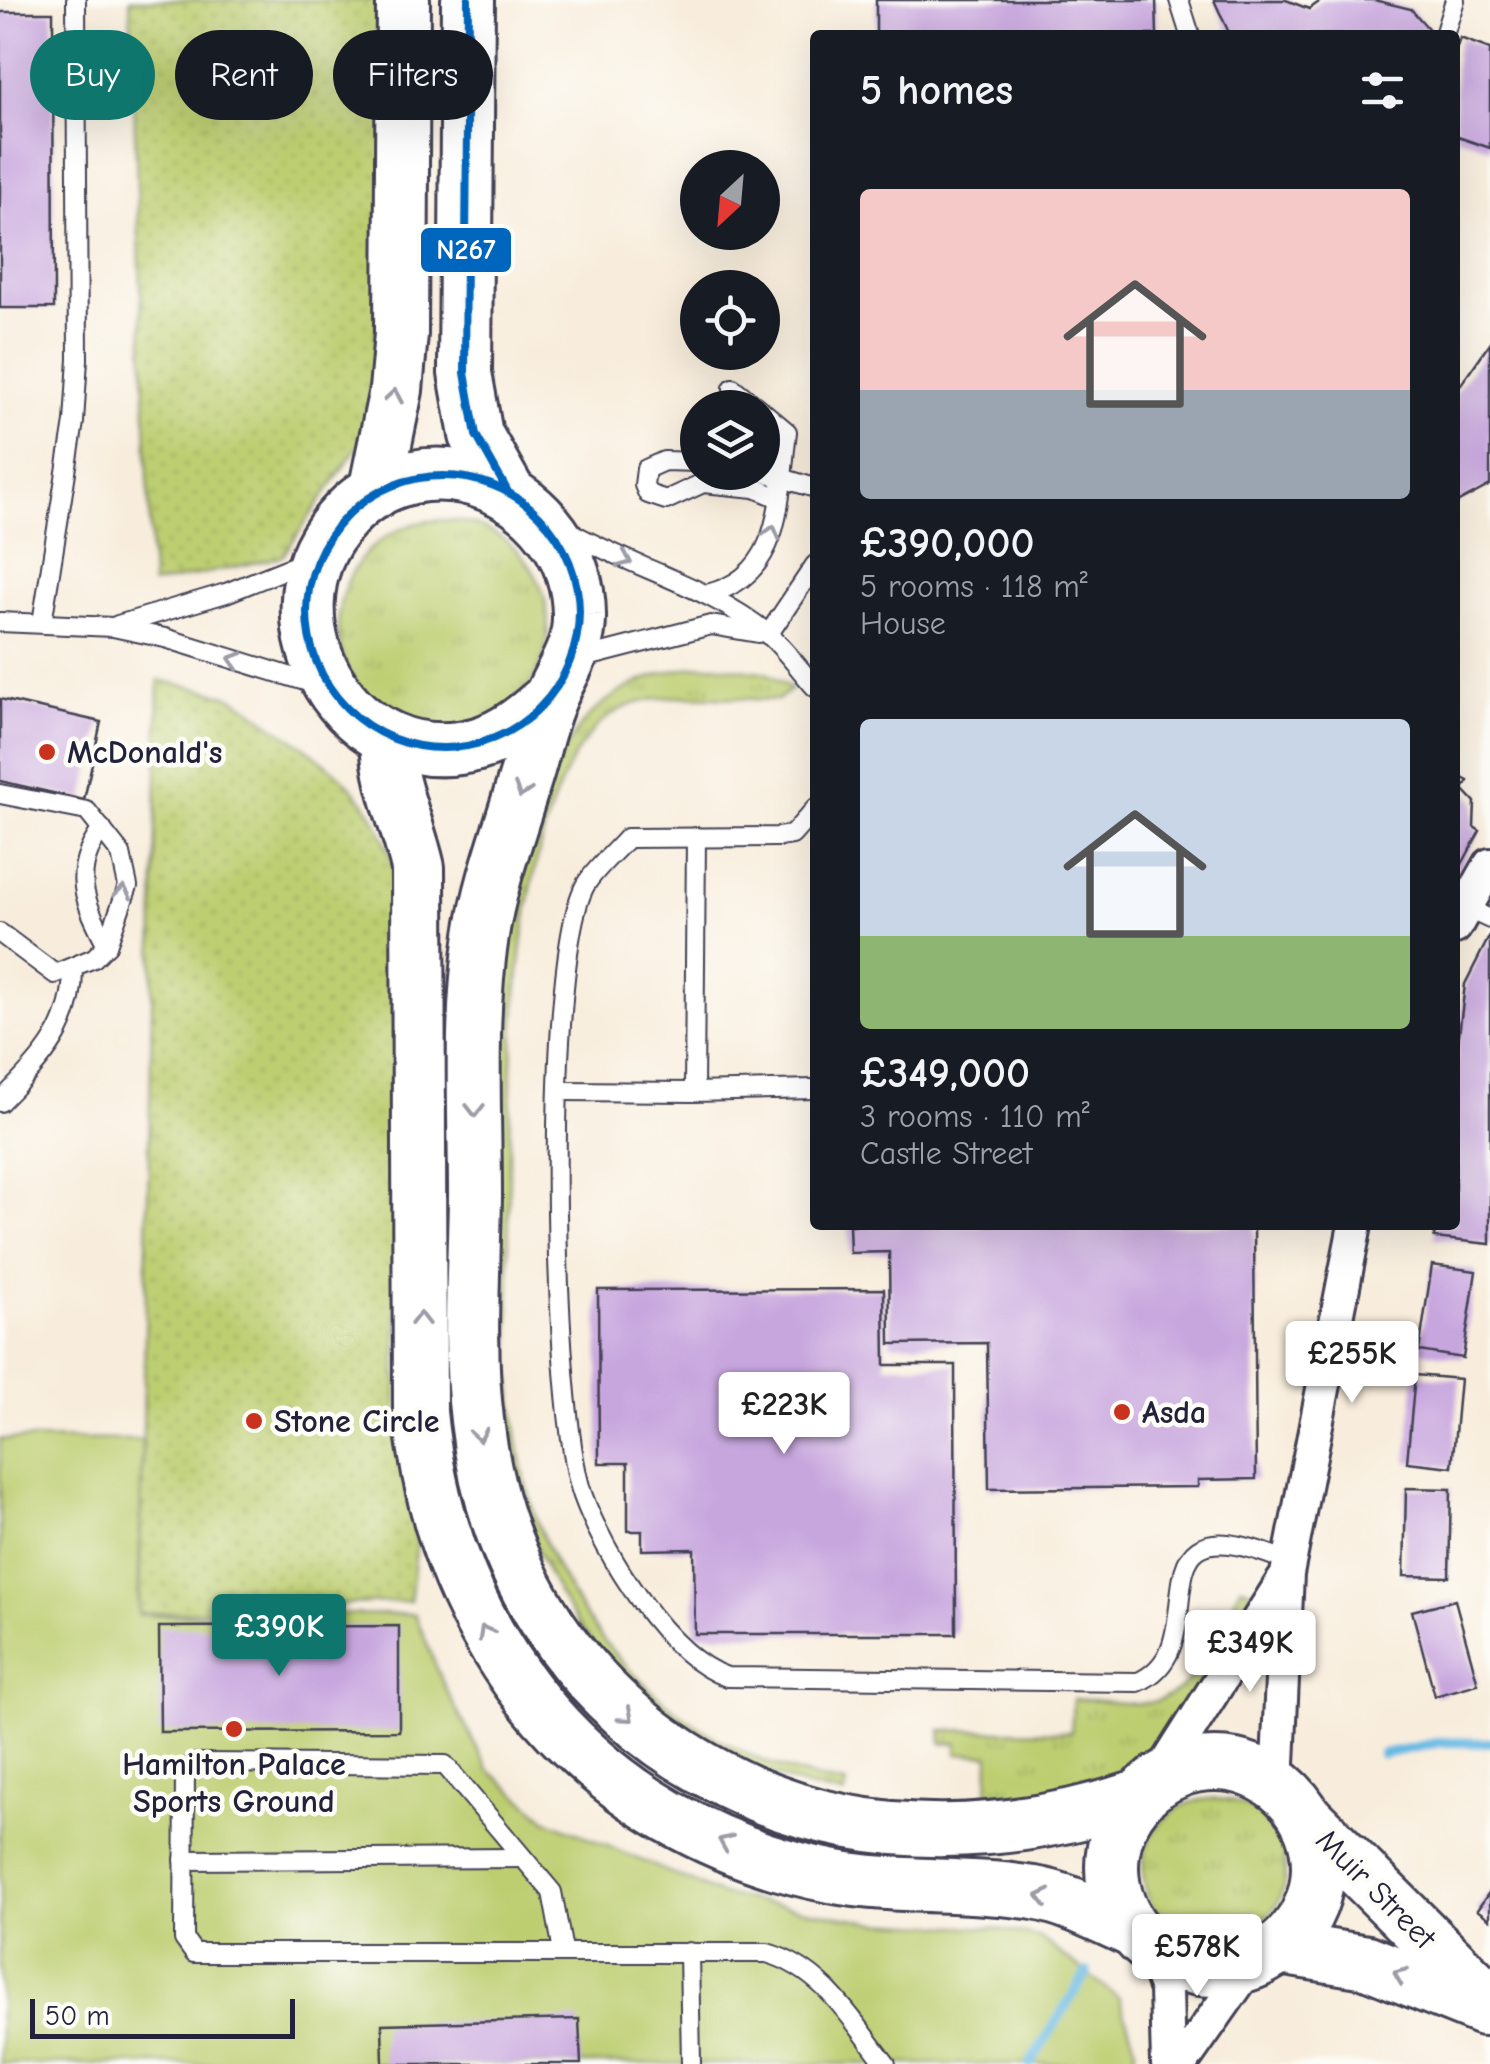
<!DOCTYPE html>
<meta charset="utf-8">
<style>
:root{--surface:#171b24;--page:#242831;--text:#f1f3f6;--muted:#9ea1a6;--accent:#0f766e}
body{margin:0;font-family:"Comic Neue",sans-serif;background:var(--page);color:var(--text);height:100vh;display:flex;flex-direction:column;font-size:38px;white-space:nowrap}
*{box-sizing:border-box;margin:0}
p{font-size:32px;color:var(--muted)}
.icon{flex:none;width:55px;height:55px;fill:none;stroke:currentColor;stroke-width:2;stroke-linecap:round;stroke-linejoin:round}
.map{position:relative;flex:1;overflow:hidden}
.details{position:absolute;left:810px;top:30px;width:650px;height:1200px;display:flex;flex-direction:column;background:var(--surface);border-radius:10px;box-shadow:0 10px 40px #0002}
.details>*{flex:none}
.top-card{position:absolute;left:30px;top:30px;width:630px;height:90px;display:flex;gap:20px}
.needle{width:65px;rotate:206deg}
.controls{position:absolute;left:680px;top:150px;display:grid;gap:20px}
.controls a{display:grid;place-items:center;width:100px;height:100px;border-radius:50%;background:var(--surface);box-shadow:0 10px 40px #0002;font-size:50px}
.scale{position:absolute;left:30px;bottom:25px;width:265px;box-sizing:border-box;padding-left:10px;border:5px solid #22223b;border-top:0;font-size:28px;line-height:35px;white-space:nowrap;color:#22223b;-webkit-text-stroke:8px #fdfcf7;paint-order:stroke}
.price{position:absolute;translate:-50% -85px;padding:0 22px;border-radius:10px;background:#fff;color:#222;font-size:32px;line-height:65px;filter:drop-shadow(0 2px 5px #0008)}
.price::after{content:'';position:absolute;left:50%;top:60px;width:30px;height:22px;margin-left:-15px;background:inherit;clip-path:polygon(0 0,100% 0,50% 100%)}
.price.current{background:var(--accent);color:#fff}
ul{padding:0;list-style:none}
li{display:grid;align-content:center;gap:20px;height:530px;padding:0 50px}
li span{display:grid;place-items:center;height:310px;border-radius:10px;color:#555}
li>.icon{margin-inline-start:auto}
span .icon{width:180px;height:180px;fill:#fffc;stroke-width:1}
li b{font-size:42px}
h2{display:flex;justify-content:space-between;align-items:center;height:120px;padding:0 50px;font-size:42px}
.pill{padding:0 35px;border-radius:45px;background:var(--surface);box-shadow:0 10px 40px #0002;font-size:35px;line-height:90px}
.pill.current{background:var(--accent);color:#fff}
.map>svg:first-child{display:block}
.grass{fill:url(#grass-tufts);stroke:#707856;stroke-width:2.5}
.park{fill:url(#park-dots);stroke:#707856;stroke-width:2.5}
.garden{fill:#bdce71;stroke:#707856;stroke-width:2.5}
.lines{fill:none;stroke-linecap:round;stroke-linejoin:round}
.stream{stroke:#68bae4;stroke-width:10}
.building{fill:#c7a6de}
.lane-casing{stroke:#424053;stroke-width:22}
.street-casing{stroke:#424053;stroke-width:38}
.primary-casing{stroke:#424053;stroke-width:58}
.lane{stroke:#fff;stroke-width:18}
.street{stroke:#fff;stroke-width:32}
.primary{stroke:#fff;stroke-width:52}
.bus-1-casing{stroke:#fdfcf7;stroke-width:15}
.bus-1{stroke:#0065bd;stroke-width:8}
.oneway{stroke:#9c9ca7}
.poi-dot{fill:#c8321e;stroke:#fdfcf7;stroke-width:4}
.labels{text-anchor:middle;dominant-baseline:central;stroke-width:9;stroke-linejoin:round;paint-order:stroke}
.poi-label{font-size:32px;font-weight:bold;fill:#22223b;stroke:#fdfcf7;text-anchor:start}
.street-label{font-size:32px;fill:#22223b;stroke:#fdfcf7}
.line-badge{stroke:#fdfcf7;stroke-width:4}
.badge-label{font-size:28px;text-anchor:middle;font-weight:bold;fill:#fff}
</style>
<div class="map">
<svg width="1490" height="2064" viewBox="0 0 1490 2064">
<defs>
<pattern id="grass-tufts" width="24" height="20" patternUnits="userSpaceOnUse" patternTransform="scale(2.5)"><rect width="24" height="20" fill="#bdce71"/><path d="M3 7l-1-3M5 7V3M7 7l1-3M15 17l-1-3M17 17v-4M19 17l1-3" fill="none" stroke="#a2b163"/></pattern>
<pattern id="park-dots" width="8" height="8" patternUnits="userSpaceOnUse" patternTransform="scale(2.5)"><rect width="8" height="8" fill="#bdce71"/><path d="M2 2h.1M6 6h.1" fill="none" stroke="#a2b163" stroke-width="1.8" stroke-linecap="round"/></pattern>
</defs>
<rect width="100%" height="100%" fill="#fdfcf7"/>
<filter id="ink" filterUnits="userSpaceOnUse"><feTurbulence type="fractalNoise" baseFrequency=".01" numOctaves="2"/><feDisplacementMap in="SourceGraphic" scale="20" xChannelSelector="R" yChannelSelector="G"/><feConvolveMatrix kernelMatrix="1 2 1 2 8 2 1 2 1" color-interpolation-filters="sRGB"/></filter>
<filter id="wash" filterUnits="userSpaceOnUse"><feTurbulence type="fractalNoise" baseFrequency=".0048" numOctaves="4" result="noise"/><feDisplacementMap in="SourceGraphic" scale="40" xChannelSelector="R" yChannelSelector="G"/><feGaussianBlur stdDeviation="2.25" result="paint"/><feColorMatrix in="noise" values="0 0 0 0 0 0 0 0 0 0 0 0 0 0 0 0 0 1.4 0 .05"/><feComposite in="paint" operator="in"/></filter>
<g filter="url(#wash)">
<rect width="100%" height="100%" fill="#f8eddc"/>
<g class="grass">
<circle cx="443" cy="625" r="105"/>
<path d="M715 665 767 673 791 689 778 700C728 700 656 686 613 714 489 792 510 1230 510 1366 513 1407 517 1448 527 1488 565 1637 692 1760 846 1784L844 1795C780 1785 726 1757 674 1719 469 1571 496 1350 498 1126 499 1021 506 922 538 821 548 789 556 758 577 731 608 688 663 667 715 665Z"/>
<path d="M1241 1586 1252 1591 1247 1609C1206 1675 1169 1756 1092 1785 1064 1796 1031 1799 1002 1805V1794H988L989 1755 957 1754V1743H942L941 1730 1071 1732 1073 1699C1097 1699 1122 1705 1145 1703 1199 1698 1221 1628 1241 1586Z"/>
<circle cx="1214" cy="1870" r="71"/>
</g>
<g class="park">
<path d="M130 0H391L394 111 369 430 282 557 152 585Z"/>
<path d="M159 680C181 685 205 689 227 696 243 701 258 715 272 725 328 761 378 798 393 866L397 1414 401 1462 417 1543 410 1601 139 1614Z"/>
</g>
<path class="garden" d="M0 1439 142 1440 138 1615 415 1614 445 1688 489 1770 547 1820 722 1895 874 1922 994 1928 1039 1937 1119 1998 1136 2048 1132 2064H0Z"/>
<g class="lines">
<g class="stream">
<path d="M1382 1754 1441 1742 1490 1743"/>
<path d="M1030 2064 1087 1972"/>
</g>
</g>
<g id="blocks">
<g class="building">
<path d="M876 0H1156L1157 35H876Z"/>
<path d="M1214 0H1286L1309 9 1322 0H1374L1411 9 1434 35H1230Z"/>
<path d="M0 12H53L54 308H0Z"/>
<path d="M1460 38 1490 49V148L1455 136V54Z"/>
<path d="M1490 343V485L1455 504V393Z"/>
<path d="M0 699 101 722 84 800 0 781Z"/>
<path d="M1455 774 1468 781 1463 789 1475 802 1474 827 1480 831 1455 877Z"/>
<path d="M1490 935V1244L1434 1238 1436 1225H1455V1069L1465 984Z"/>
<path d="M849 1225H1254L1256 1479 1198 1480V1487L989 1489 987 1343 890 1344 889 1252 850 1253Z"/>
<path d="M1432 1265 1476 1271 1463 1358 1419 1351Z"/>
<path d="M884 1289 885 1365H955L956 1634H695L694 1549 642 1550V1531H628V1463H599L598 1290Z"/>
<path d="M1415 1375 1460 1379 1452 1467 1407 1462Z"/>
<path d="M1406 1488 1451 1489 1449 1577 1404 1576Z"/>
<path d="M1455 1600 1478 1684 1435 1696 1412 1611Z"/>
<path d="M399 1626V1731L160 1732 159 1627Z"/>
<path d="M1490 1891V1919L1477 1910Z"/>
<path d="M579 2019 581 2064H383L382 2024Z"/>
</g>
</g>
</g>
<g filter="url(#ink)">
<use href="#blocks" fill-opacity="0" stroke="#424053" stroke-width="2.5"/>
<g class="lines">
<defs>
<g id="lane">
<path d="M1179 0 1190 35"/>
<path d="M1444 35 1455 0"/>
<path d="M733 388 758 408"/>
<path d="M698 462 664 461 646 469 644 485 648 494 666 500 703 483 755 488 779 498"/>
<path d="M762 472 815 488"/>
<path d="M565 529C631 568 709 585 768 634 785 649 800 670 815 687"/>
<path d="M707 594C785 576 778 496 787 432L762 411"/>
<path d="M0 622 113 627 165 638 321 686"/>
<path d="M42 623 74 422 78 359 76 0"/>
<path d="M118 625 226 593 311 559"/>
<path d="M768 635 815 565"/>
<path d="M579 659 711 625 758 633"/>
<path d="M0 794 87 811 121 854 128 886 107 945 94 958 55 974 0 933"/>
<path d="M815 809 792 835 778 837 627 838C614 853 596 868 586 884 543 957 552 1412 583 1496 604 1554 667 1657 727 1677L1138 1682C1224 1645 1119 1491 1289 1562"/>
<path d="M102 829C70 872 84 901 107 945"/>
<path d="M1466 908 1490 919"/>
<path d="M559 1091 694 1092 696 837"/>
<path d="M694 1092 815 1089"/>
<path d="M0 1102C41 1060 74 1029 73 967"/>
<path d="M184 1860 522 1858"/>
<path d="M563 1951 552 1892 445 1765 197 1763 185 1769 184 1939 194 1953H767C823 1969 852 2020 886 2064"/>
<path d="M689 1952 691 2064"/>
</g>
<g id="street">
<path d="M1455 927 1490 865"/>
<path d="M1157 1780 1283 1581"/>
<path d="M1277 1784 1287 1574 1355 1225"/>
<path d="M1151 1949 1166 1990 1168 2064"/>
<path d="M1181 2064 1252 1963"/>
</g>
<g id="primary">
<path d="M468 0 465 373 476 435 507 490"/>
<path d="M375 492 396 390 401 334 403 0"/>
<path d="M550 698C528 717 507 736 478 744 350 780 256 621 339 522 421 423 578 491 579 615 580 647 563 669 551 696 539 722 534 752 525 779 510 830 490 882 482 935 469 1020 475 1109 475 1196 474 1269 468 1346 477 1420 496 1590 593 1722 750 1792 874 1846 1012 1838 1138 1797"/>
<path d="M387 737C387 783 408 823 418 868L420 1412C442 1646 595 1830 830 1876 897 1889 967 1882 1034 1893 1069 1899 1102 1917 1134 1931"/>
<circle cx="1215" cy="1867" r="103"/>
<path d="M1307 1819 1490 2001"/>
<path d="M1280 1948 1367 1962 1484 2009"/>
</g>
</defs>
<use href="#lane" class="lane-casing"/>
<use href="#street" class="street-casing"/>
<use href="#primary" class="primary-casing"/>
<use href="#lane" class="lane"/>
<use href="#street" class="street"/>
<use href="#primary" class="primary"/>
<defs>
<g id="bus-1">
<path d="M468 0 465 373 476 435 507 490"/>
<circle cx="443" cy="612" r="136"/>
</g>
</defs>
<use href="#bus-1" class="bus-1-casing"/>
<use href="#bus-1" class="bus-1"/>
</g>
<defs><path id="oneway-chevron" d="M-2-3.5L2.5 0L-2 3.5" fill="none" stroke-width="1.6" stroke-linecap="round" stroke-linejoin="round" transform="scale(2.5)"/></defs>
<g class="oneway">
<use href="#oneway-chevron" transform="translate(394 396) rotate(-80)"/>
<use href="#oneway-chevron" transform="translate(772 532) rotate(-75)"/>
<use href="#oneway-chevron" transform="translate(625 560) rotate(23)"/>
<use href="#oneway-chevron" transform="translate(235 660) rotate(-163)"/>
<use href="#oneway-chevron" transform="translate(522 791) rotate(107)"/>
<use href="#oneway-chevron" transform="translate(123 892) rotate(-81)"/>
<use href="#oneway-chevron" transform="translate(475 1110) rotate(90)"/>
<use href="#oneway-chevron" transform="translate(420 1319) rotate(-90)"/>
<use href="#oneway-chevron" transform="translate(479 1435) rotate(81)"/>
<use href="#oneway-chevron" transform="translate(485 1632) rotate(-119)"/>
<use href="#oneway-chevron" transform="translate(627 1716) rotate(41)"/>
<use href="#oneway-chevron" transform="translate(725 1842) rotate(-157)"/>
<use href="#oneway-chevron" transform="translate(1043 1897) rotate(-167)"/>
<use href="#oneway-chevron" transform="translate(1400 1975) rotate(-158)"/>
</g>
</g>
<g class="poi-dot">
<circle cx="47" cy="752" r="10"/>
<circle cx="1122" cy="1412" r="10"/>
<circle cx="254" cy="1421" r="10"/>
<circle cx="234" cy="1729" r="10"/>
</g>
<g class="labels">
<g class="poi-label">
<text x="67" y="752">McDonald's</text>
<text x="1142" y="1412">Asda</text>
<text x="274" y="1421">Stone Circle</text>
<text x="234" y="1764" text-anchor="middle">Hamilton Palace<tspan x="234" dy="37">Sports Ground</tspan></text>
</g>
<g class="street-label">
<text transform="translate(1376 1889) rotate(45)">Muir Street</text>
</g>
</g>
<rect class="line-badge" x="419" y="226" width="94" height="48" rx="10" fill="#0065bd"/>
<g class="badge-label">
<text x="466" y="259">N267</text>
</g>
</svg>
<div class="controls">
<a><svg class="needle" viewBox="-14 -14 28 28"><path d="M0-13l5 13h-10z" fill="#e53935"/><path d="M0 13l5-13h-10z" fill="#9ea1a6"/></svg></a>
<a><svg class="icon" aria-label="locate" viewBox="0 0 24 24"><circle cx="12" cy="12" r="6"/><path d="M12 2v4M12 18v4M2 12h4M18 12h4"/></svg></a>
<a><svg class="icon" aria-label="layers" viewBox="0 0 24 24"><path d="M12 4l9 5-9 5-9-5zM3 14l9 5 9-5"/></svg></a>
</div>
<div class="scale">50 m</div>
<b class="price" style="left:1352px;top:1406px">£255K</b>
<b class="price" style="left:784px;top:1457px">£223K</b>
<b class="price current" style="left:279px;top:1679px">£390K</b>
<b class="price" style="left:1250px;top:1695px">£349K</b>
<b class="price" style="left:1197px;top:1999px">£578K</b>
<div class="top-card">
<a class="pill current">Buy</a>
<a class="pill">Rent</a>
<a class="pill">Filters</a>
</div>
<section class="details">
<h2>5 homes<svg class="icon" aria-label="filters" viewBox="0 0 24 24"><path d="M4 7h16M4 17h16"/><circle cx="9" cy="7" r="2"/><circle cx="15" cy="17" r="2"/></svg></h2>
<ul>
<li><span style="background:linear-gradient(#f6c9c9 65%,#9aa5b1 0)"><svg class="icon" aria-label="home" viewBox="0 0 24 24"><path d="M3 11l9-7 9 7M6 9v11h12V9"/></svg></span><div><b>£390,000</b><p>5 rooms · 118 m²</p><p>House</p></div></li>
<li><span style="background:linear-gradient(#c9d6e8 70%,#8fb573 0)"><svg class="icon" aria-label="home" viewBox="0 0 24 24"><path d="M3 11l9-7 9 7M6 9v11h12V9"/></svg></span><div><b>£349,000</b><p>3 rooms · 110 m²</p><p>Castle Street</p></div></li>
</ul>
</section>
</div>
